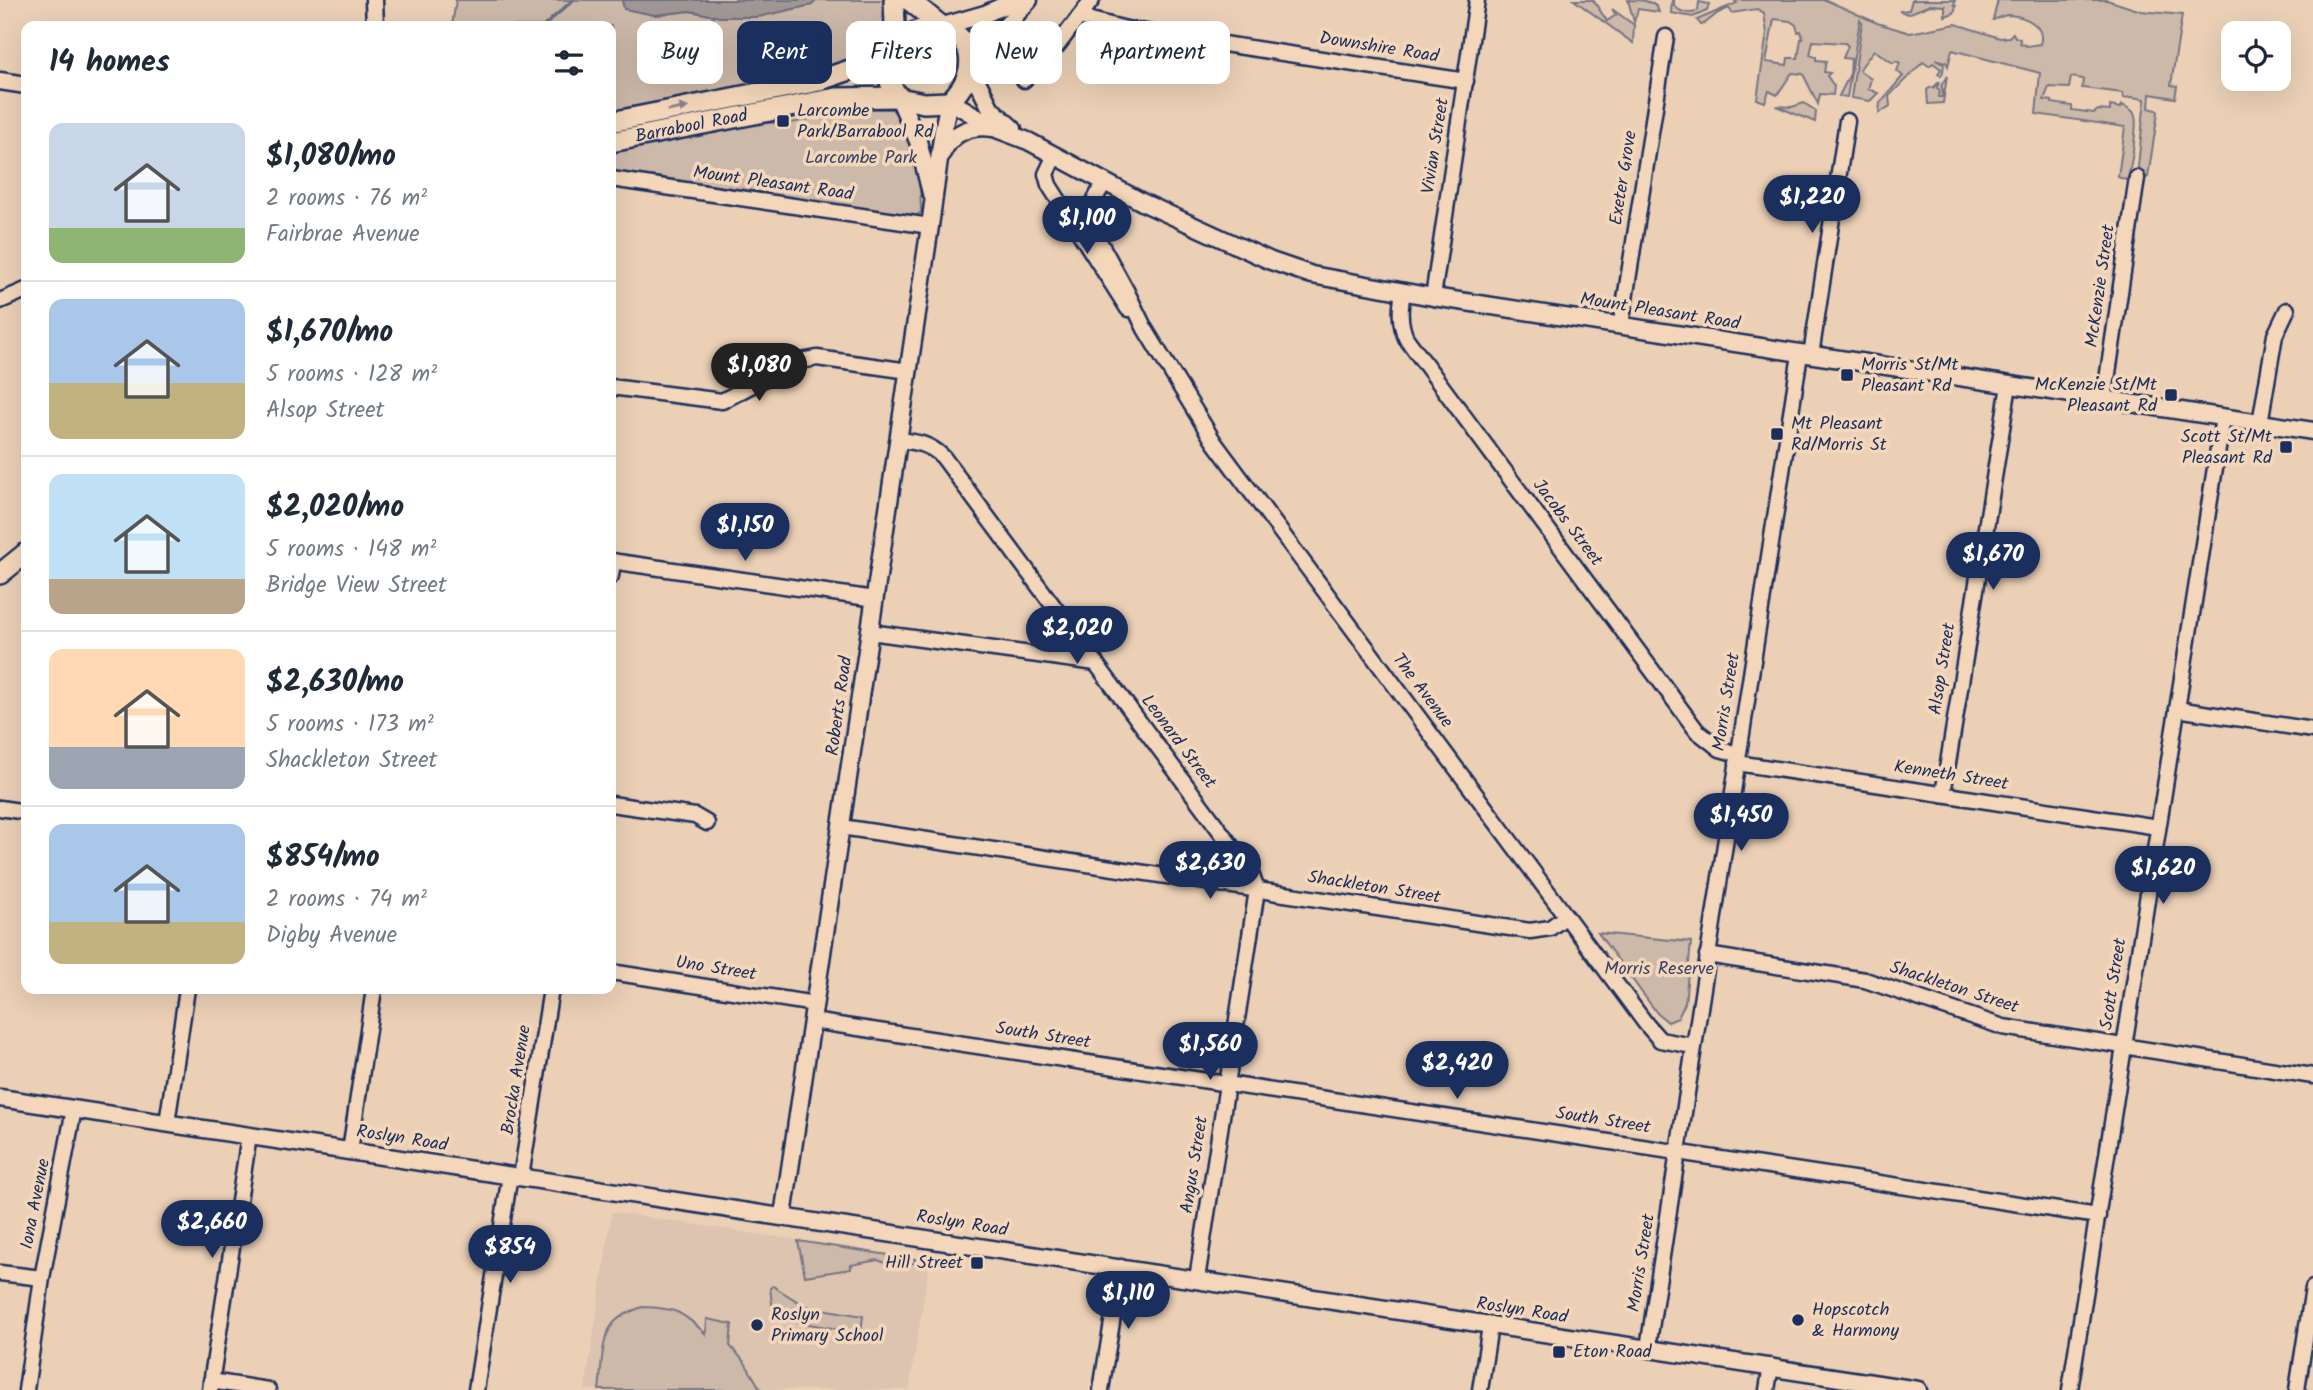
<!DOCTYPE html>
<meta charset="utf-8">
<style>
:root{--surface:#fff;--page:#f2f2f3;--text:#1f2937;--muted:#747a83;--line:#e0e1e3;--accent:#1b2f5e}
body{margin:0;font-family:Kalam,sans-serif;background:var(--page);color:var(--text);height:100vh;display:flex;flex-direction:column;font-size:26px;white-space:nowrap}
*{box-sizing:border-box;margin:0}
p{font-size:23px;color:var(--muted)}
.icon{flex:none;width:38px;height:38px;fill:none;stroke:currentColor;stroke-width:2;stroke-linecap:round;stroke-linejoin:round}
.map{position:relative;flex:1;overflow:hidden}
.drawer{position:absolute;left:21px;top:21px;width:595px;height:973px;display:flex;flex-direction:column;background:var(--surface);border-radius:14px;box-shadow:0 7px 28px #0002}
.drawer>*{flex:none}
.hud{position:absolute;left:637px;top:21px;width:665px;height:63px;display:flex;gap:14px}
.fabs{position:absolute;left:2221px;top:21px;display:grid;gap:14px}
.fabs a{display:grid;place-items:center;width:70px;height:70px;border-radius:14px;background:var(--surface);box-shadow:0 7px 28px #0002;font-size:35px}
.price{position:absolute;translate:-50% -60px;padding:0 16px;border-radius:24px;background:var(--accent);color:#fff;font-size:23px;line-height:46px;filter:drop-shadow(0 2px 4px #0008)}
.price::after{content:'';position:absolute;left:50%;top:42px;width:21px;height:16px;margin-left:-10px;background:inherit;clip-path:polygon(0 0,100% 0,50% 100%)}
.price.current{background:#222;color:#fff}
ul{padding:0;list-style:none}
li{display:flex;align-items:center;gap:21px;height:175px;padding:0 28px}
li+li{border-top:2px solid var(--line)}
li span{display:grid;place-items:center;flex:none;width:196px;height:140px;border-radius:14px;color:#555}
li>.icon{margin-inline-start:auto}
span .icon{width:84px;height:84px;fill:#fffc;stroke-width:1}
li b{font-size:30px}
h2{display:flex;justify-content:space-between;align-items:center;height:84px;padding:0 28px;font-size:30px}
.tag{padding:0 24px;border-radius:14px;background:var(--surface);box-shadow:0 7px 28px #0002;font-size:24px;line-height:63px}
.tag.current{background:var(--accent);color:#fff}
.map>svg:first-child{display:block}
.built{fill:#dcc4b0}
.green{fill:#cdb9a9;stroke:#747484;stroke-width:2;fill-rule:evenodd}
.water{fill:#a19796;stroke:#6b6d80;stroke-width:2}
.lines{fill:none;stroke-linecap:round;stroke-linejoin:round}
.stream{stroke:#6b6d80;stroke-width:3.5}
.minor-casing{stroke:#1b2f5e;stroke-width:19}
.tertiary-casing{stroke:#1b2f5e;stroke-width:21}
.secondary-casing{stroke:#1b2f5e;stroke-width:24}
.minor{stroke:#f4d7ba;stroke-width:14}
.tertiary{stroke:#f4d7ba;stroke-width:16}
.secondary{stroke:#f4d7ba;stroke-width:19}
.oneway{fill:#88838c}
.poi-dot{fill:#1b2f5e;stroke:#f4d7ba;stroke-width:2.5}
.labels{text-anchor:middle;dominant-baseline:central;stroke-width:7;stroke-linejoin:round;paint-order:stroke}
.street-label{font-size:18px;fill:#1b2f5e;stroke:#f4d7ba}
.poi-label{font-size:18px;fill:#1b2f5e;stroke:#f4d7ba;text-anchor:start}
.park-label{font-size:18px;fill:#364469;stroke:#f4d7ba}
</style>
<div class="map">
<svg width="2313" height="1390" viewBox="0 0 2313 1390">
<rect width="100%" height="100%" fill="#ebd0b6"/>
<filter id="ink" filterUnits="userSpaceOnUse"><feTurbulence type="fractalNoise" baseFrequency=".0143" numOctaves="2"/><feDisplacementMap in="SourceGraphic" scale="14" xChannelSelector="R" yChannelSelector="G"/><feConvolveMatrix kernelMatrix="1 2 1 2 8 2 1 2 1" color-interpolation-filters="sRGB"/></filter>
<g filter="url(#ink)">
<path class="built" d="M612 1212 930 1260 909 1390H585Z"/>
<g class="green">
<path d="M456 0H622L624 9 655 15 690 11 720 17H734L812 5 816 0H891V47L875 59 611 116V26H452Z"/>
<path d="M1574 0H1593L1607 21 1616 15 1612 9 1634 25 1633 43Z"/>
<path d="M1628 0C1640 0 1656 0 1659 12L1638 9 1634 22Z"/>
<path d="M1672 0H1674V5C1678 12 1686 13 1693 13L1698 10 1699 2 1709 4 1707 11 1693 17 1671 13Z"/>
<path d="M1734 0H1826L1877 23 1910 33 1956 24 2000 38 2009 37 2013 33 2015 37 2020 39V43L2027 46 2040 44C2046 25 2025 16 2008 15 2002 15 1998 19 1993 20L1998 0H2107L2141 11 2182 15 2171 85 2177 86 2175 98 2150 94 2149 108 2157 110 2158 112 2148 177 2146 178 2137 176 2145 99 2132 97 2124 98 2123 93 2082 88 2083 79 2071 77 2069 88 2049 87 2044 100 2052 101V103L2072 106V110L2094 113 2098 110 2110 111V106L2121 108 2122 105C2128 108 2134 110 2135 116 2138 125 2130 174 2127 180L2118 177 2125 127 2036 114 2040 73 1952 50 1948 66 1946 62 1935 59 1944 64 1943 72 1941 76 1938 74 1941 69 1933 63 1929 66 1923 62 1889 96 1890 106 1879 113 1880 103 1903 76 1897 71 1900 63 1896 61 1893 63 1874 50 1859 70 1871 79 1868 89 1878 93 1870 101 1851 98 1862 22 1860 20 1847 97 1839 96 1850 74 1851 59 1843 58 1848 46 1845 43 1813 41 1810 55 1816 57V60L1826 61 1824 72 1830 73 1827 76 1834 86 1833 95 1820 94 1818 104 1803 74 1792 73 1777 95 1769 91 1765 102 1757 99 1767 33 1764 13 1757 9 1732 13 1729 8 1718 13 1704 24 1701 25 1697 20 1737 3ZM1774 19 1790 21 1796 25 1798 32 1801 31 1803 39H1801L1798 58H1788L1787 65 1766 62Z"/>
<path d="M1912 0H1955L1954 5 1956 6 1954 13 1945 16V6L1930 5 1908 14 1899 11 1909 10Z"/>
<path d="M1947 76 1943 103 1928 104 1927 90 1931 87 1933 88 1939 82 1937 88 1940 90 1939 97H1942L1943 90 1941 86Z"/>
<path d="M1804 103 1816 111 1815 122 1776 106 1792 107Z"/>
<path d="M834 108 892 109C917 136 920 176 921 212L916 216 611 172V152L706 131 759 123H791L814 118Z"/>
<path d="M1598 933 1691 942 1685 1003 1678 1018 1668 1022 1657 1013Z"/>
<path d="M798 1241 915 1259V1263L893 1266 878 1260 851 1265V1269L805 1276Z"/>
<path d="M773 1286 805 1306 863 1316 861 1333 774 1318 770 1288Z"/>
<path d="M642 1307C676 1308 681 1311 706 1334L707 1319 732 1324 730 1346 744 1361 761 1390H599C602 1370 600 1340 613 1324 620 1315 632 1311 642 1307Z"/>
</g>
<path class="water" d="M622 0H816L812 5 758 17H720L690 11 655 15 624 9Z"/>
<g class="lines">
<path class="stream" d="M544 26 573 0"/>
<defs>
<g id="minor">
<path d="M1079 17 1126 29 1466 81"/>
<path d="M1024 80 1057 46 1092 0"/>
<path d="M1055 155 1046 174 1049 185 1128 309"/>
<path d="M611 179 930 226"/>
<path d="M1105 182C1096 196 1087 210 1092 228L1126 290 1145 329 1214 442 1646 1024 1660 1040 1693 1046"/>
<path d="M1403 292C1400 308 1399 322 1406 338L1697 731 1720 749 1738 754"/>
<path d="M1433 297 1477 0"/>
<path d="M0 301 26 290"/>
<path d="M1621 325 1666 37"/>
<path d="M1811 355 1847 121"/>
<path d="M611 387 722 401 796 362 817 358 909 371"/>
<path d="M2104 400 2137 178"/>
<path d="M2260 423 2275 335 2287 310"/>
<path d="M899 440C917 442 930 444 943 457L1241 859 1252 876 1257 890 1197 1279"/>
<path d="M611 561 875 599"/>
<path d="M611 576 613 561"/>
<path d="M870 632 1096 663"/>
<path d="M2177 709 2313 730"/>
<path d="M1737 763 2158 827"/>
<path d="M1943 794 2009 385"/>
<path d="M611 804 695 816 707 823"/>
<path d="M0 808 26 812"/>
<path d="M841 827 1530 931 1550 928 1565 917"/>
<path d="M1707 955 1865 980 2003 1027 2313 1076"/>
<path d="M611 972 815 1004"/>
<path d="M812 1021 2098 1216"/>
<path d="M167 1123 187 989"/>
<path d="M350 1151 374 989"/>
<path d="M521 1177 551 989"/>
<path d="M0 1273 42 1278"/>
<path d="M1648 1348 1800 354"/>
<path d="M211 1381 268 1390"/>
<path d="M26 1390 42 1278 74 1109"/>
<path d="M210 1390 249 1136"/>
<path d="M476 1390 510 1175"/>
<path d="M1101 1390 1121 1267"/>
<path d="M1480 1390 1490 1326"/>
<path d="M1767 1390 1771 1366"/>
<path d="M2070 1390 2223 417"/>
<path d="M2297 1390 2313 1288"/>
</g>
<g id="tertiary">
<path d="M374 0 375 26"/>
<path d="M943 26 985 14 1016 0"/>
<path d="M971 65 1029 0"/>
<path d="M970 67 991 109 1013 129"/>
<path d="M0 81 26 85"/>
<path d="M899 98 918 141 931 193"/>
<path d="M950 101 999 130 1028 141 1144 203 1271 261 1312 275 1433 297 2313 431"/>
<path d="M942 153C952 132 971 125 993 128"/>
<path d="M0 1098 1918 1390"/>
<path d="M783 1216 930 226 943 130 949 102"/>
</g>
<g id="secondary">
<path d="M909 0 940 25"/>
<path d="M940 25C980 41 976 76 949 102L924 103 899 98C887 82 885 69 890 49 904 35 921 28 940 25Z"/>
<path d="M891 47 895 25 894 0"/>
<path d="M611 122 814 82 865 65 890 49"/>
<path id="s1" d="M611 142 836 98 898 97"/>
<path d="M0 574 26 553"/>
</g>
</defs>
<use href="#minor" class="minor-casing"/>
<use href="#tertiary" class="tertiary-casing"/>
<use href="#secondary" class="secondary-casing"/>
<use href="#minor" class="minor"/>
<use href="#tertiary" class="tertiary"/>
<use href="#secondary" class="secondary"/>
</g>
<defs><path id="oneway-solid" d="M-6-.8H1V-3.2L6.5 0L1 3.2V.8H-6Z" transform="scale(1.75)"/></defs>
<use class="oneway" href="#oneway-solid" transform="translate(678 109) rotate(-10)"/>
</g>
<g class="poi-dot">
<rect x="776" y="114" width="14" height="14" rx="3.5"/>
<rect x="1840" y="368" width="14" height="14" rx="3.5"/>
<rect x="2164" y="388" width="14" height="14" rx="3.5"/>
<rect x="1770" y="427" width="14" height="14" rx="3.5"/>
<rect x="2279" y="440" width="14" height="14" rx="3.5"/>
<rect x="970" y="1256" width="14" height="14" rx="3.5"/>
<circle cx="1798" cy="1320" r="7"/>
<circle cx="757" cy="1325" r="7"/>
<rect x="1552" y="1345" width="14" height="14" rx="3.5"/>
</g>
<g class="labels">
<g class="street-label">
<text transform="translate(1379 48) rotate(9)">Downshire Road</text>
<text stroke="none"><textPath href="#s1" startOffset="82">Barrabool Road</textPath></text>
<text transform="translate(1436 146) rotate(-81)">Vivian Street</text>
<text transform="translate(1624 178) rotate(-81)">Exeter Grove</text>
<text transform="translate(773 184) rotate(8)">Mount Pleasant Road</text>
<text transform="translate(2101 286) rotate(-82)">McKenzie Street</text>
<text transform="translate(1660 312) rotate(9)">Mount Pleasant Road</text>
<text transform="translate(1567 523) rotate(53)">Jacobs Street</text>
<text transform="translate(1943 669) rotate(-81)">Alsop Street</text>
<text transform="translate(1422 691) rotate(53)">The Avenue</text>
<text transform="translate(1727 702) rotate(-81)">Morris Street</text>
<text transform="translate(840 706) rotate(-82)">Roberts Road</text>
<text transform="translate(1178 742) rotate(53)">Leonard Street</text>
<text transform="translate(1951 776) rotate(9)">Kenneth Street</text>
<text transform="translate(1374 888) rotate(9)">Shackleton Street</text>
<text transform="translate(716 969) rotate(9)">Uno Street</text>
<text transform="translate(2114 984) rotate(-81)">Scott Street</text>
<text transform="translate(1954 988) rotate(18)">Shackleton Street</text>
<text transform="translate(1043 1036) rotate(9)">South Street</text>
<text transform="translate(517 1080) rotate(-81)">Brocka Avenue</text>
<text transform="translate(1603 1121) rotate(9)">South Street</text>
<text transform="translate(402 1139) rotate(9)">Roslyn Road</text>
<text transform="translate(1195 1165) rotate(-81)">Angus Street</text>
<text transform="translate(36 1204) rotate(-79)">Iona Avenue</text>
<text transform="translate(962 1224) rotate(9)">Roslyn Road</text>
<text transform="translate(1642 1263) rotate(-81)">Morris Street</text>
<text transform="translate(1522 1311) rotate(9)">Roslyn Road</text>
</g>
<g class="poi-label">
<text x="797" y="111">Larcombe<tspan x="797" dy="21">Park/Barrabool Rd</tspan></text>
<text x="1861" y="365">Morris St/Mt<tspan x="1861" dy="21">Pleasant Rd</tspan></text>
<text x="2157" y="385" text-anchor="end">McKenzie St/Mt<tspan x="2157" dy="21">Pleasant Rd</tspan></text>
<text x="1791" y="424">Mt Pleasant<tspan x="1791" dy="21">Rd/Morris St</tspan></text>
<text x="2272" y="437" text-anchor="end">Scott St/Mt<tspan x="2272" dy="21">Pleasant Rd</tspan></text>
<text x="963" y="1263" text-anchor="end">Hill Street</text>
<text x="1812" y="1310">Hopscotch<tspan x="1812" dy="21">&amp; Harmony</tspan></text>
<text x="771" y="1315">Roslyn<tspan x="771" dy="21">Primary School</tspan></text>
<text x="1573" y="1352">Eton Road</text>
</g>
<g class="park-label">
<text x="861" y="158">Larcombe Park</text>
<text x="1659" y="969">Morris Reserve</text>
</g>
</g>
</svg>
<div class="fabs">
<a><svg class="icon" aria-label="locate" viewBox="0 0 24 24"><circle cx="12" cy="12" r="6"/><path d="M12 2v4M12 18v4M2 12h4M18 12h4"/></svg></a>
</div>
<b class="price" style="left:1812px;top:235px">$1,220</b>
<b class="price" style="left:1087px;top:256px">$1,100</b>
<b class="price current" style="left:759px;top:403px">$1,080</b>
<b class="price" style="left:745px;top:563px">$1,150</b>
<b class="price" style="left:1993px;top:592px">$1,670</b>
<b class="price" style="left:1077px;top:666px">$2,020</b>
<b class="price" style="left:1741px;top:853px">$1,450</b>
<b class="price" style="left:1210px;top:901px">$2,630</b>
<b class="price" style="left:2163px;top:906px">$1,620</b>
<b class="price" style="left:1210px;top:1082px">$1,560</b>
<b class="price" style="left:1457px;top:1101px">$2,420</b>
<b class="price" style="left:212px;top:1260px">$2,660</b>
<b class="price" style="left:510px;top:1285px">$854</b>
<b class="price" style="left:1128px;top:1331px">$1,110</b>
<div class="hud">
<a class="tag">Buy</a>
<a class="tag current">Rent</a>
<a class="tag">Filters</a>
<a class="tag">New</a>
<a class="tag">Apartment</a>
</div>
<section class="drawer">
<h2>14 homes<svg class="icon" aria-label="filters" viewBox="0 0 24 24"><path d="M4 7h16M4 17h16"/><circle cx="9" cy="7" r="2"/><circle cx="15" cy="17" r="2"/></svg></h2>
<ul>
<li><span style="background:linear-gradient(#c9d6e8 75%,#8fb573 0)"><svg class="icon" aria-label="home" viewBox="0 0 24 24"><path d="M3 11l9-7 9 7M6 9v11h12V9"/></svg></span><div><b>$1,080/mo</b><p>2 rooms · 76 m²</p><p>Fairbrae Avenue</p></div></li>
<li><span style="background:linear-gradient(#a9c7e8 60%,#c2b280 0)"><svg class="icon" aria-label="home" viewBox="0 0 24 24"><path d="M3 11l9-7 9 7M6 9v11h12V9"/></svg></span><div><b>$1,670/mo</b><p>5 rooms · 128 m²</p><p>Alsop Street</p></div></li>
<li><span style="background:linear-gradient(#bfe0f5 75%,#b9a48a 0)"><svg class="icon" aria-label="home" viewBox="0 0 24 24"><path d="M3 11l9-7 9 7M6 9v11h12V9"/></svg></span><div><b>$2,020/mo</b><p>5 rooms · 148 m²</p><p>Bridge View Street</p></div></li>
<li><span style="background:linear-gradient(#ffd9b3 70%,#9aa5b1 0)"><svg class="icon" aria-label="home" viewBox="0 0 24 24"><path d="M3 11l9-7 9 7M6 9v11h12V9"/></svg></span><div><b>$2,630/mo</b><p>5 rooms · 173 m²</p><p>Shackleton Street</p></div></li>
<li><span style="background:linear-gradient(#a9c7e8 70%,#c2b280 0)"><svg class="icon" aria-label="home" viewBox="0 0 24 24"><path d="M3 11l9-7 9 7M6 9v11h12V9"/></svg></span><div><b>$854/mo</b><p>2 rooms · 74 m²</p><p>Digby Avenue</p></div></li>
</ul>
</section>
</div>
